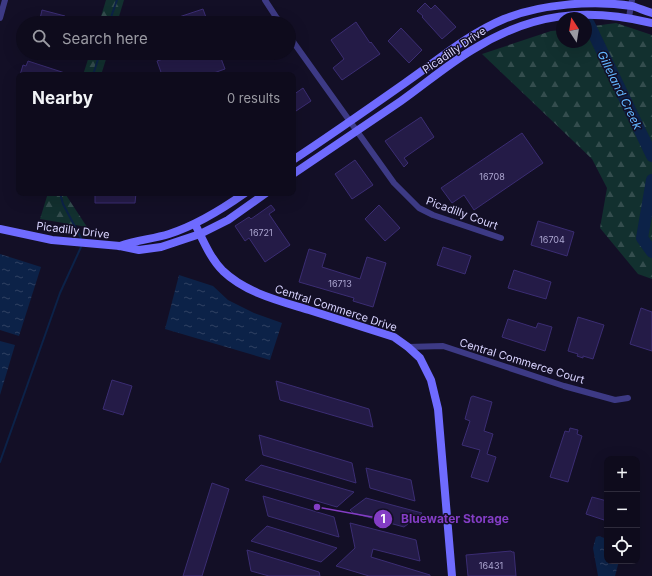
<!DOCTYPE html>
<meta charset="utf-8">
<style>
:root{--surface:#0e0b1c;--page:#171425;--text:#f1f3f6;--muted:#9b9ba3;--line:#2e2b3b}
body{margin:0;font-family:Inter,sans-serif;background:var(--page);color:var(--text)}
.controls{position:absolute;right:12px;bottom:12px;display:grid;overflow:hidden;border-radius:8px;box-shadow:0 4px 16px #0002}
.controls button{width:36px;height:36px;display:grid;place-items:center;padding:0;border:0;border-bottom:1px solid var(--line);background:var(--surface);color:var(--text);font:20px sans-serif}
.compass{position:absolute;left:556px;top:12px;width:36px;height:36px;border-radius:50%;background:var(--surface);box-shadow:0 4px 16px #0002;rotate:348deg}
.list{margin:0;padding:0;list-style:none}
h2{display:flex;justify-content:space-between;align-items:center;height:52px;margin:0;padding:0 16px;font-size:17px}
h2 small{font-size:13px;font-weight:400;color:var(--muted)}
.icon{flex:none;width:22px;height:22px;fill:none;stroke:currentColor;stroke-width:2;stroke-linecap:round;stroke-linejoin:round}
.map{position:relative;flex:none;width:652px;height:576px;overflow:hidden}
.search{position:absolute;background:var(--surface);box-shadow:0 4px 16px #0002;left:16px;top:16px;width:280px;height:44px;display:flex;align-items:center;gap:10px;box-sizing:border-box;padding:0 14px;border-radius:22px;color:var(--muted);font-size:15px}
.panel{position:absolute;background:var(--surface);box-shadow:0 4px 16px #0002;left:16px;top:72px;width:280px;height:124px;border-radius:8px}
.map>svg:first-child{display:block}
.forest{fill:url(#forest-firs)}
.water{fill:url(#water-ripples)}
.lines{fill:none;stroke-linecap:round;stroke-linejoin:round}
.stream{stroke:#0c2248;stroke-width:2}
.river{stroke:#0c2248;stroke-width:12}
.building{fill:#241b47;stroke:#3b2d73}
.street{stroke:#3d3a85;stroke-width:6}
.secondary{stroke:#6f6bff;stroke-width:8}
.labels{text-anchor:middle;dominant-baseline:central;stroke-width:3;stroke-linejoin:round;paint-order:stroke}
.number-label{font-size:9px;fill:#aca6d1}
.street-label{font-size:11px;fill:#d9d4ff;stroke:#130f26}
.water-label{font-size:12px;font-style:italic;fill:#62b6ff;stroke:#130f26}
.leader{fill:none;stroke:#843dc5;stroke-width:1.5}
.callout-dot{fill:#843dc5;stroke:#130f26;stroke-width:1.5}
.mark-label{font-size:12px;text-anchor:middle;font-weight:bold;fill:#fff}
.callout-label{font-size:12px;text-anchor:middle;font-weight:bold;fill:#843dc5;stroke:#130f26;stroke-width:3;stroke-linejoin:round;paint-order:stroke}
</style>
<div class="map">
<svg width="652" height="576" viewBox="0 0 652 576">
<defs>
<pattern id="forest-firs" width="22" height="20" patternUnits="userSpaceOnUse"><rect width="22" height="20" fill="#12302f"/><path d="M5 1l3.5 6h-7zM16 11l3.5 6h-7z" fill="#344d4e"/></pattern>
<pattern id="water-ripples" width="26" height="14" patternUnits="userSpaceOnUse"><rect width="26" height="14" fill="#0c2248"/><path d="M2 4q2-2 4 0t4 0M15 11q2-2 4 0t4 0" fill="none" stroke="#2f4163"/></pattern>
</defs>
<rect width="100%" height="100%" fill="#130f26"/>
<g class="forest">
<polygon points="106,0 124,0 117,23 99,23"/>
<polygon points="616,23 652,35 652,279 638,274 600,228 607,188 592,159 482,54 551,31 562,30 562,42 586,42 586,27"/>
<polygon points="90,53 108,53 101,75 83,75"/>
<polygon points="48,193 66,193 66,195 87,227 40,219"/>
</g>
<g class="water">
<polygon points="0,254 41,267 19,336 0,330"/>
<polygon points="179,275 213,286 228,300 254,313 282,323 270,360 165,329"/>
<polygon points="0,341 15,345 0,395"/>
<polygon points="599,536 607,539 607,561 619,561 615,576 598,576 593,548 596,537"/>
</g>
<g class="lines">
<g class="stream">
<polyline points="109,23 117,0"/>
<polyline points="93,75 100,53"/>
<polyline points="60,193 63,204 81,238"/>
<polyline points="0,462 60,293 81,247"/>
</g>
<g class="river">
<polyline points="589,24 652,156"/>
<polyline points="652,180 642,238 652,252"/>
</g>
</g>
<g class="building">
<polygon points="425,3 431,9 435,5 456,27 442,39 422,17 423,16 417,11"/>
<polygon points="203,9 208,23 165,23 164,22"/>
<polygon points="42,10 65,16 64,23 39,23"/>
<polygon points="356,22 370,43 371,42 380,54 342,80 333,68 344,59 331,40"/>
<polygon points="401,28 422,50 409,63 388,41"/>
<polygon points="164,53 219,53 225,69 208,75 162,75 157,61 166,58"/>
<polygon points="28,61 68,74 68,75 20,75 23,65 26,66"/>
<polygon points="303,88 311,101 293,113 293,95"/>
<polygon points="421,117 434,137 404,158 408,163 404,167 385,141"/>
<polygon points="522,133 543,163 474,210 464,195 452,203 441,188"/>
<polygon points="355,160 373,185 352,199 335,174"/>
<polygon points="95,193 136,193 135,203 95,203"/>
<polygon points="271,205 275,210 269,214 290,245 265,262 249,238 245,241 235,226 249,217 251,219"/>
<polygon points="379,205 400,228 385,241 365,219"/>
<polygon points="538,221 574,232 567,256 531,245"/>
<polygon points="443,247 471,256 465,274 437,265"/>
<polygon points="309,249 326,254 322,267 360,279 367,257 386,263 373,307 353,301 354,298 299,282"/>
<polygon points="514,270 551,282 546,299 508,288"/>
<polygon points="641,308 652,312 652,351 630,344"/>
<polygon points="578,317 604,325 593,359 583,356 583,358 577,356 578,354 568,351"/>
<polygon points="508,319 536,328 538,323 552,327 545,351 502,337"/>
<polygon points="112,380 132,386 123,415 103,409"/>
<polygon points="276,381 369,409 373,427 280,400"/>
<polygon points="473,396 492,402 484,431 493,434 487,454 496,457 488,482 471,477 480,450 462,445 470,421 465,419 471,397"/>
<polygon points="570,428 578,430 577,434 582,436 568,482 550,477 565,431 569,432"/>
<polygon points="259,435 352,463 356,483 263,455"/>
<polygon points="261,465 354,492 337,507 245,480"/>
<polygon points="366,468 411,480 415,501 370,488"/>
<polygon points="212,483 229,489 202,576 183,576"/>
<polygon points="263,496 334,517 339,537 268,516"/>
<polygon points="592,497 607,501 607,510 604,520 586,514"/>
<polygon points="366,498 422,513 404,527 353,513 350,510"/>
<polygon points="350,523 416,540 420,561 373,549 371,557 430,575 430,576 369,576 336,566 355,548"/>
<polygon points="267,526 337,548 321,562 251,541"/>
<polygon points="247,550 319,572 320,576 269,576 251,571"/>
<polygon points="511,551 512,552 514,552 516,576 468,576 466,555"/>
</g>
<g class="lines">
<g class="street">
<polyline points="265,0 280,23"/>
<polyline points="629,17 632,0"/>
<polyline points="0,18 5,0"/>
<polyline points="289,36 394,183 419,208 433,215 501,238"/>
<polyline points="408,347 443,346 564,386 615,400 628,398"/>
</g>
<g class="secondary">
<path d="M293,160C331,135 368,109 405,83C437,61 468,34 504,19C540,4 594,0 632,6C639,8 645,11 652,13"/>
<path d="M293,174C329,150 365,125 401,101C425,84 447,65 472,50C531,13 585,7 652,23"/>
<path d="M195,224C203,240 210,258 223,271C246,293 280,301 309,310C337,319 365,328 394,337L408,347L420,358L431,380L438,409L452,576"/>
<polyline points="0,229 52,240 120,246 139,250 161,247 200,234 228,220 266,193"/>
<path d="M120,246C136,240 153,239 169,234C197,225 221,210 245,193"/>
</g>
</g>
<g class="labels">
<g class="number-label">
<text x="492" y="176">16708</text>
<text x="261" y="232">16721</text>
<text x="552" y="239">16704</text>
<text x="340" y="283">16713</text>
<text x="491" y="565">16431</text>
</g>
<g class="street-label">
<text transform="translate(454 50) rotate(-34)">Picadilly Drive</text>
<text transform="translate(462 213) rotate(20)">Picadilly Court</text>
<text transform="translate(73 230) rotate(7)">Picadilly Drive</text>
<text transform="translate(336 308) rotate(18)">Central Commerce Drive</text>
<text transform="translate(522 361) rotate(17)">Central Commerce Court</text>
</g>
<g class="water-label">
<text transform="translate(620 90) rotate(64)">Gilleland Creek</text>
</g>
</g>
<path class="leader" d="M317 507L383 519"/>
<g class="callout-dot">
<circle cx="317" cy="507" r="4"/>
<circle cx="383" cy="519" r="10"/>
</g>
<g class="mark-label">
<text x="383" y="523">1</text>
</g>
<g class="callout-label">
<text x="455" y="523">Bluewater Storage</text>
</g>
</svg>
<div class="controls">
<button>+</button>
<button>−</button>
<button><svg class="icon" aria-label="locate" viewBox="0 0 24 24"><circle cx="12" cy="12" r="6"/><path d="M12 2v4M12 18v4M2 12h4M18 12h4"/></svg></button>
</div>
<svg class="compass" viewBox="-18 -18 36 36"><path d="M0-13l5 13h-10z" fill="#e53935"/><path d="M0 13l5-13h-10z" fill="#9b9ba3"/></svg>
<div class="search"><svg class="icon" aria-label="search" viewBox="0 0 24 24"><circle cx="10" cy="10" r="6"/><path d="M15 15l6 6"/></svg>Search here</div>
<section class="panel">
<h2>Nearby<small>0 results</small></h2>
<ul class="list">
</ul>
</section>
</div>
